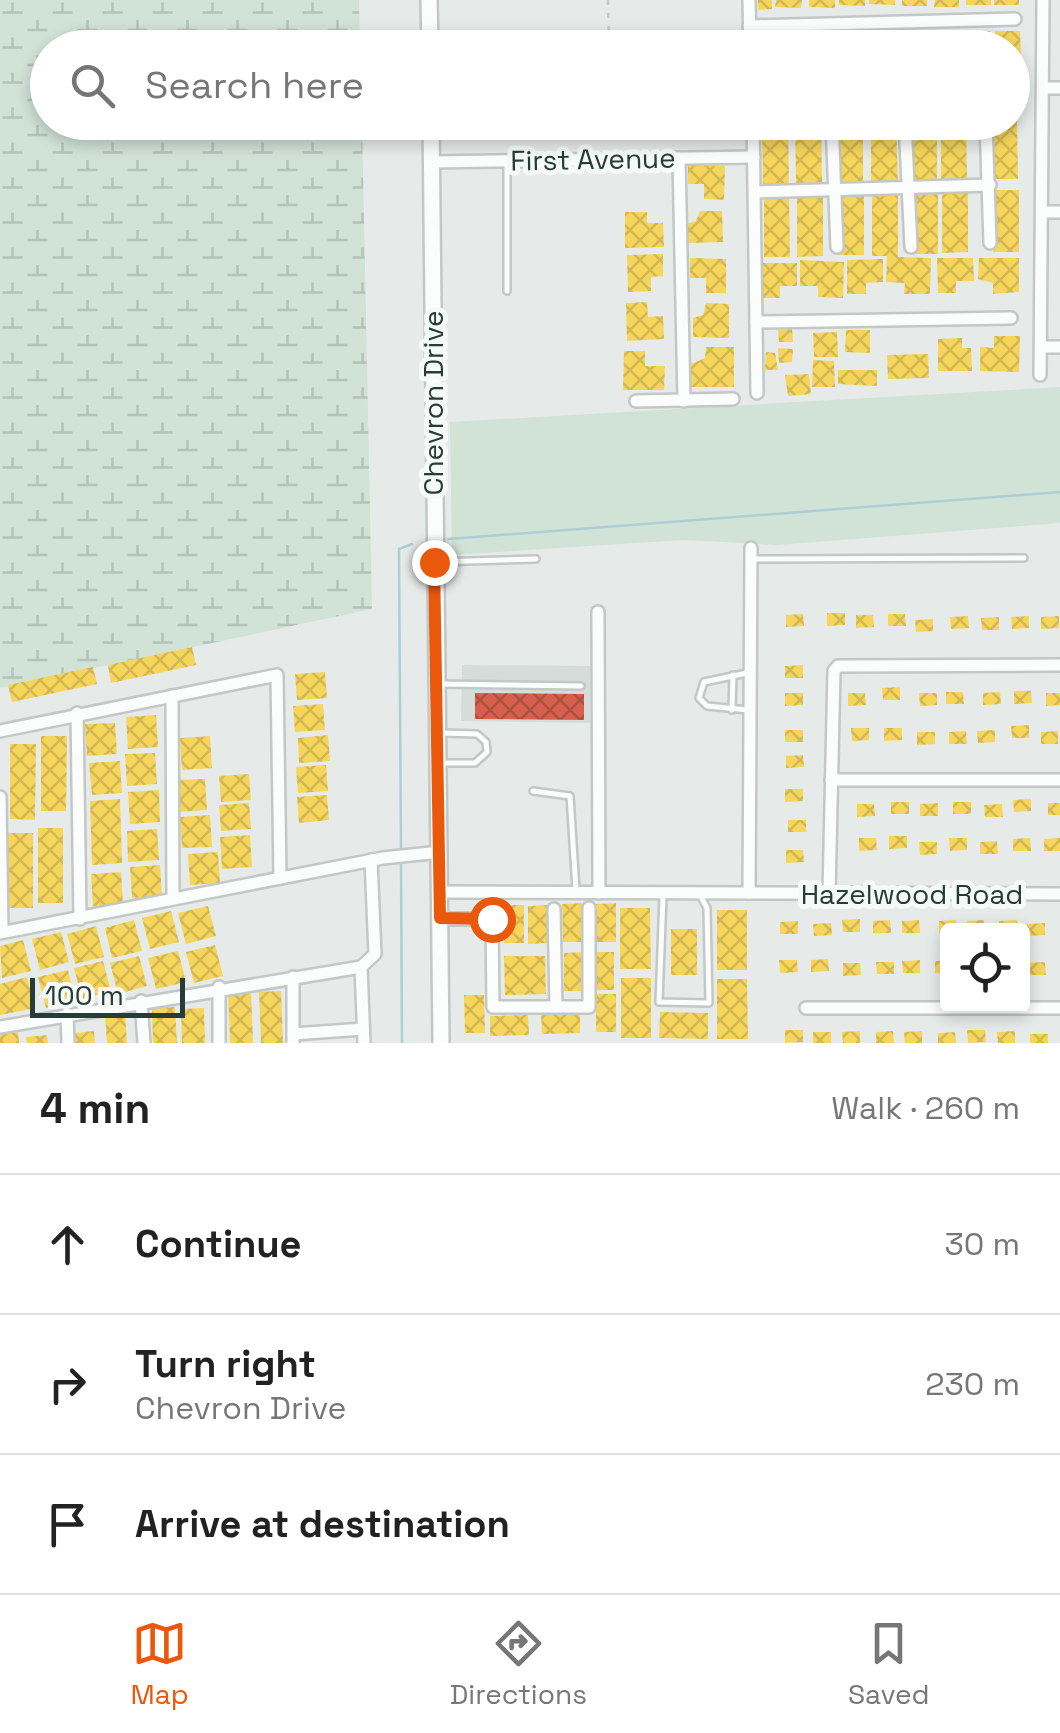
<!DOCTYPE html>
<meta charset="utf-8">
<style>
:root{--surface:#fff;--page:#f6f6f6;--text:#222;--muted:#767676;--line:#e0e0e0;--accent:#ea580c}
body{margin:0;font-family:"Space Grotesk",sans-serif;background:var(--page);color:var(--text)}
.controls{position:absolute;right:30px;bottom:30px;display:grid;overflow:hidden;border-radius:10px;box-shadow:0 5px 15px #0003}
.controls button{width:90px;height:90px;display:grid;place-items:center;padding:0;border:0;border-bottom:2px solid var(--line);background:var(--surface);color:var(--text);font:50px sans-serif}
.scale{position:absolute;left:30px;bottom:25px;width:155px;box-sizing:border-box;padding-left:10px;border:5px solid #263c36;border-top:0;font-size:28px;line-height:35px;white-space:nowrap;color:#263c36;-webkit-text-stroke:8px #f5f9f7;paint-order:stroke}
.stop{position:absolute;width:30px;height:30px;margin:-22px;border:8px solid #ea580c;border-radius:50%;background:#fff}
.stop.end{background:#ea580c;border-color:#fff;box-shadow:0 2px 10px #0008}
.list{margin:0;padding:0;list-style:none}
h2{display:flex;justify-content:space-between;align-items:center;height:130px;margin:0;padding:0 40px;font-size:42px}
h2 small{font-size:32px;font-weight:400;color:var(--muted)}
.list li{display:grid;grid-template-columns:65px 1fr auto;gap:30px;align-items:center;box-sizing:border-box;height:140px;padding:0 40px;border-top:2px solid var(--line)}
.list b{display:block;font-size:38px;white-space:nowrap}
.list p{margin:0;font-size:32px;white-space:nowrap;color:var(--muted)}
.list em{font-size:32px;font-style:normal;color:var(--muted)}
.icon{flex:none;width:55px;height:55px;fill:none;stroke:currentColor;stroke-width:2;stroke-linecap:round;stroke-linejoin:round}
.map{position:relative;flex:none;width:1060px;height:1043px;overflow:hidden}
.search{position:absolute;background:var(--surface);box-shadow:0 5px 15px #0003;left:30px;right:30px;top:30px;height:110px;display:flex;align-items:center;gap:25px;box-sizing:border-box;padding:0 35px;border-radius:55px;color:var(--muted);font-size:38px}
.sheet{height:550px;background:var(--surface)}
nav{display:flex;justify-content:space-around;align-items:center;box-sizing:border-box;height:140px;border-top:2px solid var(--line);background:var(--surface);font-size:28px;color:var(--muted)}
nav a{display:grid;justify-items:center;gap:5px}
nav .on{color:var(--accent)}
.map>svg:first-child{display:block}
.built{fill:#d5dcd9}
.green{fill:#d1e2d7}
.wetland{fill:url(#wetland-marsh)}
.homes{fill:url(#homes-cross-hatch)}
.shops{fill:url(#shops-cross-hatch)}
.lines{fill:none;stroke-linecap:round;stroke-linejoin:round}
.stream{stroke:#adced4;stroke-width:2.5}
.lane-casing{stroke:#c3c8c6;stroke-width:10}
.street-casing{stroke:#c3c8c6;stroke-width:16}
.secondary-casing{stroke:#c2c8c6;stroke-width:20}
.path{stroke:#c3cac7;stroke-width:2.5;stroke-dasharray:5 8;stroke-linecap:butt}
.lane{stroke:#fbfcfc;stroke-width:5}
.street{stroke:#fbfcfc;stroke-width:11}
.secondary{stroke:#fbfcfc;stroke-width:15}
.route{stroke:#ea580c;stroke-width:12}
.labels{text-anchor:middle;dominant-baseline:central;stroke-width:10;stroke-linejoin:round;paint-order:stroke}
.street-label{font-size:28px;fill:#263c36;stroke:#f5f9f7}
</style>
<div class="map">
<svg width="1060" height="1043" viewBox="0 0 1060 1043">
<defs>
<pattern id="wetland-marsh" width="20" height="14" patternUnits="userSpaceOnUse" patternTransform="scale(2.5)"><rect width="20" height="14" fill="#d1e2d7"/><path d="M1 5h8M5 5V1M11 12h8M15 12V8" fill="none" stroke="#b3c3b9"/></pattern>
<pattern id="homes-cross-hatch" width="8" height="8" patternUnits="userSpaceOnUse" patternTransform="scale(2.5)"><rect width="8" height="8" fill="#f6d55c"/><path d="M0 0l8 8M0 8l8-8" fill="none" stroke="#d3b851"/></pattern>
<pattern id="shops-cross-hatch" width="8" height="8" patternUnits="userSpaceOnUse" patternTransform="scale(2.5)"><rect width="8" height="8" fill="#d6604d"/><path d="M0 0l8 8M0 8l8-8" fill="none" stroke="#ad5041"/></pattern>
</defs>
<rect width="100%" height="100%" fill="#e6ebe9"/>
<polygon class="built" points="462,665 590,666 590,723 461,721"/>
<polygon class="green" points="1060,387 1060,523 777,545 683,540 452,555 450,422"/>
<polygon class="wetland" points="0,0 359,0 360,47 48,48 48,122 362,123 372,609 0,688"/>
<g class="homes">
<polygon points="758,0 772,0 772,9 758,10"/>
<polygon points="776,0 802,0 801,8 775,7"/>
<polygon points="809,0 835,0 835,8 809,7"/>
<polygon points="839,0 865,0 865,6 839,5"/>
<polygon points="869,0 895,0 895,5 869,4"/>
<rect x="902" y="0" width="25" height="6"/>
<polygon points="935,0 959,0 959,7 934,7"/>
<rect x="966" y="0" width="25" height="5"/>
<rect x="994" y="0" width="25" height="5"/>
<polygon points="965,31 990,31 990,48 966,48"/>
<polygon points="995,31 1020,31 1021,58 1012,58 1012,48 996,48"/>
<polygon points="842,32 868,33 867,48 841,48"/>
<polygon points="902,32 928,33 928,48 902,48"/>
<polygon points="933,32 958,32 959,48 934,48"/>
<polygon points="779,33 805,34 804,48 778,48"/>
<polygon points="872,33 898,34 897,48 871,48"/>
<rect x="759" y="34" width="14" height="14"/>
<polygon points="809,35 836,36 836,48 809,48"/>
<polygon points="1012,117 1017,117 1018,179 992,179 992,122 1012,122"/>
<polygon points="762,122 788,122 789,184 763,184"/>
<polygon points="795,122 821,122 822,183 796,183"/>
<rect x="837" y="122" width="26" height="60"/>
<polygon points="871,122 896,122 898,183 871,183"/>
<polygon points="911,122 937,122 937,180 911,181"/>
<polygon points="941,122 966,122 967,179 941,179"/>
<polygon points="688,165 725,166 724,200 704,199 704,184 688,184"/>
<rect x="993" y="190" width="26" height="62"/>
<polygon points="942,191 968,191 968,252 942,253"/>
<rect x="912" y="192" width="26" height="62"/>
<polygon points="864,193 864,255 839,255 838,194"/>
<polygon points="872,194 898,194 898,257 931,258 930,294 904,294 905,283 886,282 887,256 872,256"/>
<polygon points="764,195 789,195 790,257 764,257"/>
<polygon points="797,195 823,195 823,256 797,257"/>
<polygon points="700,211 722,211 723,242 687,243 686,224 696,221"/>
<polygon points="625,212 647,212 647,223 663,223 664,247 625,248"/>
<polygon points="663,254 663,276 651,277 651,291 628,292 627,255"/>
<polygon points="690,258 726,259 726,293 706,293 706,278 690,278"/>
<polygon points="937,258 973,258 974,281 956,281 956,293 938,293"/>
<polygon points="979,258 1019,258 1019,292 993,294 993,283 978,279"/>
<polygon points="883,259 883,282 866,283 866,294 847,294 847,260"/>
<polygon points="800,260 844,262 843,298 818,297 818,286 800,286"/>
<polygon points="760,263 797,263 797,286 780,286 780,298 761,298"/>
<polygon points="647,302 648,317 663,316 664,339 627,341 626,303"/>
<polygon points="706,303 729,304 729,338 693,337 693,318 703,315"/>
<polygon points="792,329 793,342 779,342 778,330"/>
<polygon points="846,330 870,330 870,353 845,352"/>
<polygon points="837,332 838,357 814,357 813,333"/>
<polygon points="994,336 1020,336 1019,372 980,371 980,347 994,348"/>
<polygon points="962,338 962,348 971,348 972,371 938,371 938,339"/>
<polygon points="706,347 734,347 734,387 691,387 691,364 705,358"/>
<polygon points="778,348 793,349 792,362 779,363"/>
<polygon points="624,351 645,351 645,366 665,366 664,390 623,390"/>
<polygon points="766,352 775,353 778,370 765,370"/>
<polygon points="928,354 929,378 888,379 887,355"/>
<polygon points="813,360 834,361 835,387 812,387"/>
<polygon points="838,370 877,370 877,386 838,384"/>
<polygon points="809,374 811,394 788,396 785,375"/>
<polygon points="827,613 845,613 845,625 827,626"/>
<polygon points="803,614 804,626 786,627 786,615"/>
<polygon points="888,614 905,614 906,626 888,626"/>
<polygon points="856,615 873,615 874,627 856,628"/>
<polygon points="968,616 969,628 951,629 950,617"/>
<polygon points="1029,616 1029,628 1012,629 1011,617"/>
<polygon points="1059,616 1059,628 1041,629 1041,617"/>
<polygon points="999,617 999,630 982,630 981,618"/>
<polygon points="933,619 933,631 916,632 915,620"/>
<polygon points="192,647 196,665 111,683 108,665"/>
<polygon points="803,665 803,678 785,678 785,666"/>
<polygon points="93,667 97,684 12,702 8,685"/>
<polygon points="325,672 327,698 297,700 295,674"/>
<polygon points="900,687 900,700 883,700 882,688"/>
<polygon points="1014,691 1031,691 1032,703 1014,704"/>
<polygon points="946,692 963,692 964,704 946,704"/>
<polygon points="1000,692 1001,704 983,705 983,693"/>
<polygon points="785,693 803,693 803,705 785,706"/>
<polygon points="848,693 865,693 866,705 848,706"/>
<polygon points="919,693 937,693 937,705 920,706"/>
<polygon points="1046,693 1060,693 1060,705 1046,706"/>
<polygon points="323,704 325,730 295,732 293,706"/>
<polygon points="156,715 158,747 128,749 126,717"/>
<polygon points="115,723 117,754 87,756 85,724"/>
<polygon points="1029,725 1029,738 1012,738 1011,726"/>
<polygon points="851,728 869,728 869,740 852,741"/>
<polygon points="884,728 902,728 902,740 884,741"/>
<rect x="785" y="730" width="18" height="12"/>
<polygon points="995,730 995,742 978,743 977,731"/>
<polygon points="966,731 967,744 949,744 949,732"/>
<polygon points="1058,731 1058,744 1041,744 1041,732"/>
<polygon points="917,732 935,732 935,744 917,745"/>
<polygon points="328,735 330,761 299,763 298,738"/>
<polygon points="41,736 67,736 66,811 41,811"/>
<polygon points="210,736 212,768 182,770 180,738"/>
<polygon points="10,744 36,744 35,820 10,819"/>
<polygon points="155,753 157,784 127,786 125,754"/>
<polygon points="803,755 804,767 786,768 786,756"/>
<polygon points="120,761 122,793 92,795 89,763"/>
<polygon points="326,765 328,791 298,793 296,767"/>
<polygon points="249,774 251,800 221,802 219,776"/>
<polygon points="205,779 207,810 177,812 175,780"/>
<polygon points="785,789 803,789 803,801 785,802"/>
<polygon points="159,790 160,822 130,824 128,792"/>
<polygon points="327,795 329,820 299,823 297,797"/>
<polygon points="120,799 122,863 92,865 90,801"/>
<polygon points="1031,799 1031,811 1014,812 1013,800"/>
<rect x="891" y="802" width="18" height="12"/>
<rect x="953" y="802" width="18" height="12"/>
<polygon points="249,803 251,829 221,831 219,805"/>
<polygon points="938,803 938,816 920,816 920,804"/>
<rect x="1048" y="803" width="12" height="12"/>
<polygon points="857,804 874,804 875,816 857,817"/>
<polygon points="1002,804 1003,817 985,817 984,805"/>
<polygon points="210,815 212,847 182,848 180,817"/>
<rect x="788" y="820" width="18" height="12"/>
<rect x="38" y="828" width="25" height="75"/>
<polygon points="157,829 159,860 128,862 127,831"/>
<rect x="8" y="833" width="25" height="75"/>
<polygon points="250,835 252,867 222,869 220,837"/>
<polygon points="889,836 907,836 907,848 889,849"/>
<polygon points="859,838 876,838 877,850 859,851"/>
<polygon points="949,838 967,838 967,850 950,851"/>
<polygon points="1030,838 1031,851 1013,851 1013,839"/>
<polygon points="1060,838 1060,851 1044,851 1044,839"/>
<polygon points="997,841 998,854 980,854 980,842"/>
<polygon points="919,842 937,842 937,854 920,855"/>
<polygon points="786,850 803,850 804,862 786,863"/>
<polygon points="218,852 220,883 190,885 188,854"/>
<polygon points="160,865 162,897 132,898 130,867"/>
<polygon points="121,872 123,904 93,906 91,874"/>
<polygon points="582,903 583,942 563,942 562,904"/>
<polygon points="616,903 616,942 596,942 596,904"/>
<rect x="504" y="905" width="20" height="38"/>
<polygon points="548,905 548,943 528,944 528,906"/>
<polygon points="208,906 216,936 186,944 178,913"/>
<polygon points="620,908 650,908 651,969 620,969"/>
<rect x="717" y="910" width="30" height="60"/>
<polygon points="171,911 179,942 150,949 142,918"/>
<polygon points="860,919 860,932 843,932 842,920"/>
<polygon points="134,920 142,951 112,958 105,928"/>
<polygon points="890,920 891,933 873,933 873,921"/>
<polygon points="919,920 920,933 902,933 902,921"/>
<polygon points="956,920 957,931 939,933 939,921"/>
<polygon points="984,920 985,931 967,931 967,921"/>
<polygon points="1017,920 1017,931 999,931 999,921"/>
<polygon points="798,921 798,934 780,934 780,922"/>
<polygon points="831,923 832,935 814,936 813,924"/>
<polygon points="1045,923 1045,935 1027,936 1027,924"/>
<polygon points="96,926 104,957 75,964 67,934"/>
<rect x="671" y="929" width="26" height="46"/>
<polygon points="61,932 69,962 40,970 32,939"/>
<polygon points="23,940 31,971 2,978 0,946"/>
<polygon points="215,945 223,976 194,983 186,952"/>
<polygon points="178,951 186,982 156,989 148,958"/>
<polygon points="584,952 584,991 564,991 564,953"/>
<polygon points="594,952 614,952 614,990 595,990"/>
<polygon points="139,956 147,986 118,994 110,963"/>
<polygon points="504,956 545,956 546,994 505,995"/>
<polygon points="828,959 829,971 811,972 811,960"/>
<polygon points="779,960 797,960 798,972 780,973"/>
<polygon points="920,960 920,973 903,973 902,961"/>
<polygon points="103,961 111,991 82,999 74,968"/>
<rect x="935" y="961" width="13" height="12"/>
<polygon points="876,962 894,962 894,974 877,974"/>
<polygon points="1045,962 1046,975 1028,975 1028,963"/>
<polygon points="843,963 860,963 861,975 843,976"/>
<polygon points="68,970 75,1000 46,1008 38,977"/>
<polygon points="27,977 35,1008 0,1015 0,984"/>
<rect x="621" y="978" width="30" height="60"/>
<polygon points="717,979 747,979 748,1039 717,1039"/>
<polygon points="251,991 253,1043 230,1043 228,992"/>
<polygon points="281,991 283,1043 261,1043 259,992"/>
<rect x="596" y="994" width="20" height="38"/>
<polygon points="464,995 484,995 485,1033 465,1033"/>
<polygon points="175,1007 177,1043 153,1043 152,1008"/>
<polygon points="204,1008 205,1043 182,1043 181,1009"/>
<polygon points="660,1012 708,1013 708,1039 659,1038"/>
<polygon points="125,1013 127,1043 107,1043 105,1015"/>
<polygon points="580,1013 580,1033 542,1034 541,1014"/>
<polygon points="528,1015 529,1035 490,1036 490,1016"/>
<polygon points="785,1030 803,1030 803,1042 785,1043"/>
<polygon points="967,1030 985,1030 986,1042 968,1043"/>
<polygon points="18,1031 19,1043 0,1043 0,1033"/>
<polygon points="94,1031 95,1043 76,1043 75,1033"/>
<polygon points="860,1031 860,1043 843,1043 842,1032"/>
<polygon points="893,1031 894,1043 876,1043 876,1032"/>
<polygon points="922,1031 922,1043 905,1043 904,1032"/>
<polygon points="1015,1031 1015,1043 998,1043 997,1032"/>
<rect x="813" y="1032" width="18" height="11"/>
<polygon points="955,1032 956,1043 938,1043 938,1033"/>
<rect x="1030" y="1034" width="18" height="9"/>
<polygon points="47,1035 48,1043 27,1043 26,1037"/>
</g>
<polygon class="shops" points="475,693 584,694 584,720 475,719"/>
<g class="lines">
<g class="stream">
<polyline points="448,539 1060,492"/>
<polyline points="401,854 399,549 412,544"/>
<polyline points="401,862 402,1043"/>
</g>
<defs>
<g id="lane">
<polyline points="507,164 507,291"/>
<polyline points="754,559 1024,558"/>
<polyline points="437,562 536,559"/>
<polyline points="747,673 704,682 699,698 707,706 748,710"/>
<polyline points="439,684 581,686"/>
<polyline points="732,710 733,675"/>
<polyline points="440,763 475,763 487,752 486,742 477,734 441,733"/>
<polyline points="533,791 570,796 576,890"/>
<polyline points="663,896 659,1002 709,1003 707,908 699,893"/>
</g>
<g id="street">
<polyline points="749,0 750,48"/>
<polyline points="749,26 1015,19"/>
<polyline points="1043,88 1060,88"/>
<polyline points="753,122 757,393"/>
<polyline points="832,122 837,247"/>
<polyline points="905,122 911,247"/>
<polyline points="986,122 990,243"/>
<polyline points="679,158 684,401"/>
<polyline points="431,162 754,157"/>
<polyline points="755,192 990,185"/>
<polyline points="1042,212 1060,212"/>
<polyline points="756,322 1011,318"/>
<polyline points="1041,347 1060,347"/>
<polyline points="1040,375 1043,0"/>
<polyline points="636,401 733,399"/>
<polyline points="598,612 599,893"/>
<polyline points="172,696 173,898"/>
<polyline points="77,713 80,919"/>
<polyline points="0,731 277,675 280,878"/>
<polyline points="831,780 1060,780"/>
<polyline points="0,797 2,932"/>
<polyline points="440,892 1060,894"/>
<polyline points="749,893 751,548"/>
<polyline points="829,893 834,671 838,666 1060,665"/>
<polyline points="554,909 556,1007"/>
<polyline points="440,919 492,919 493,1007 589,1007 589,908"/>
<polyline points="0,933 383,858 440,852"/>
<polyline points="361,967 364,1043"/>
<polyline points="293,977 293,1043"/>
<polyline points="219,987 219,1043"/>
<polyline points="141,1001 144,1043"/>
<polyline points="806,1008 1060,1008"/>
<polyline points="67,1014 68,1043"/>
<polyline points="0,1027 361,967 375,954 371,860"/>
<polyline points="293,1034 363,1029"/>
</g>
<g id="secondary">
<polyline points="429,0 430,48"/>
<polyline points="431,122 441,1043"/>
</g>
</defs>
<use href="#lane" class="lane-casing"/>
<use href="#street" class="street-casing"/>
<use href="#secondary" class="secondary-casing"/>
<g class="path">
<polyline points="608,0 609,48"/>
<polyline points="611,122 611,148"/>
</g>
<use href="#lane" class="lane"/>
<use href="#street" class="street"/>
<use href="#secondary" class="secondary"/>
</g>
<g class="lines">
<polyline class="route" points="434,562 440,918 492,919"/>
</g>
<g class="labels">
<g class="street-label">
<text transform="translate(593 159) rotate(-1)">First Avenue</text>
<text transform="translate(433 403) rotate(-90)">Chevron Drive</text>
<text x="912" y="894">Hazelwood Road</text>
</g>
</g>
</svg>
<div class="controls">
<button><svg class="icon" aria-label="locate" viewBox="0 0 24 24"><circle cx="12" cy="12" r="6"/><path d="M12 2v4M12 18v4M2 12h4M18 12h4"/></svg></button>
</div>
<div class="scale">100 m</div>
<div class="stop" style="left:492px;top:919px"></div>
<div class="stop end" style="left:434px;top:562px"></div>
<div class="search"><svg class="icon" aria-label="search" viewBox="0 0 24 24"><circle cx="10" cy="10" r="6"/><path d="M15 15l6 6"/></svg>Search here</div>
</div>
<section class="sheet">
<h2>4 min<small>Walk · 260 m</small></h2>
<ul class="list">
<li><svg class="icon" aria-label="ahead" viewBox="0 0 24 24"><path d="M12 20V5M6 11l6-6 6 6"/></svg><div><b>Continue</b></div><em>30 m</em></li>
<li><svg class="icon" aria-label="right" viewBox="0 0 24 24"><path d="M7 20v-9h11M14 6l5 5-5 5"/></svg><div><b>Turn right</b><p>Chevron Drive</p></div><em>230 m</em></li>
<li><svg class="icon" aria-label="arrive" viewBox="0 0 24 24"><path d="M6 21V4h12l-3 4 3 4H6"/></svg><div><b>Arrive at destination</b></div></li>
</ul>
</section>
<nav>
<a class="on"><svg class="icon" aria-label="map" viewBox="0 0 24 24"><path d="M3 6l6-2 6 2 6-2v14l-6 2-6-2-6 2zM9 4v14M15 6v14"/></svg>Map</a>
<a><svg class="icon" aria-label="directions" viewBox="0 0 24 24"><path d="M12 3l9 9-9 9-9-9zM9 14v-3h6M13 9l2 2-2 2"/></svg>Directions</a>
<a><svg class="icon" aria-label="saved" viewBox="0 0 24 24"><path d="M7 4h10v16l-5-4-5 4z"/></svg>Saved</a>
</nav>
